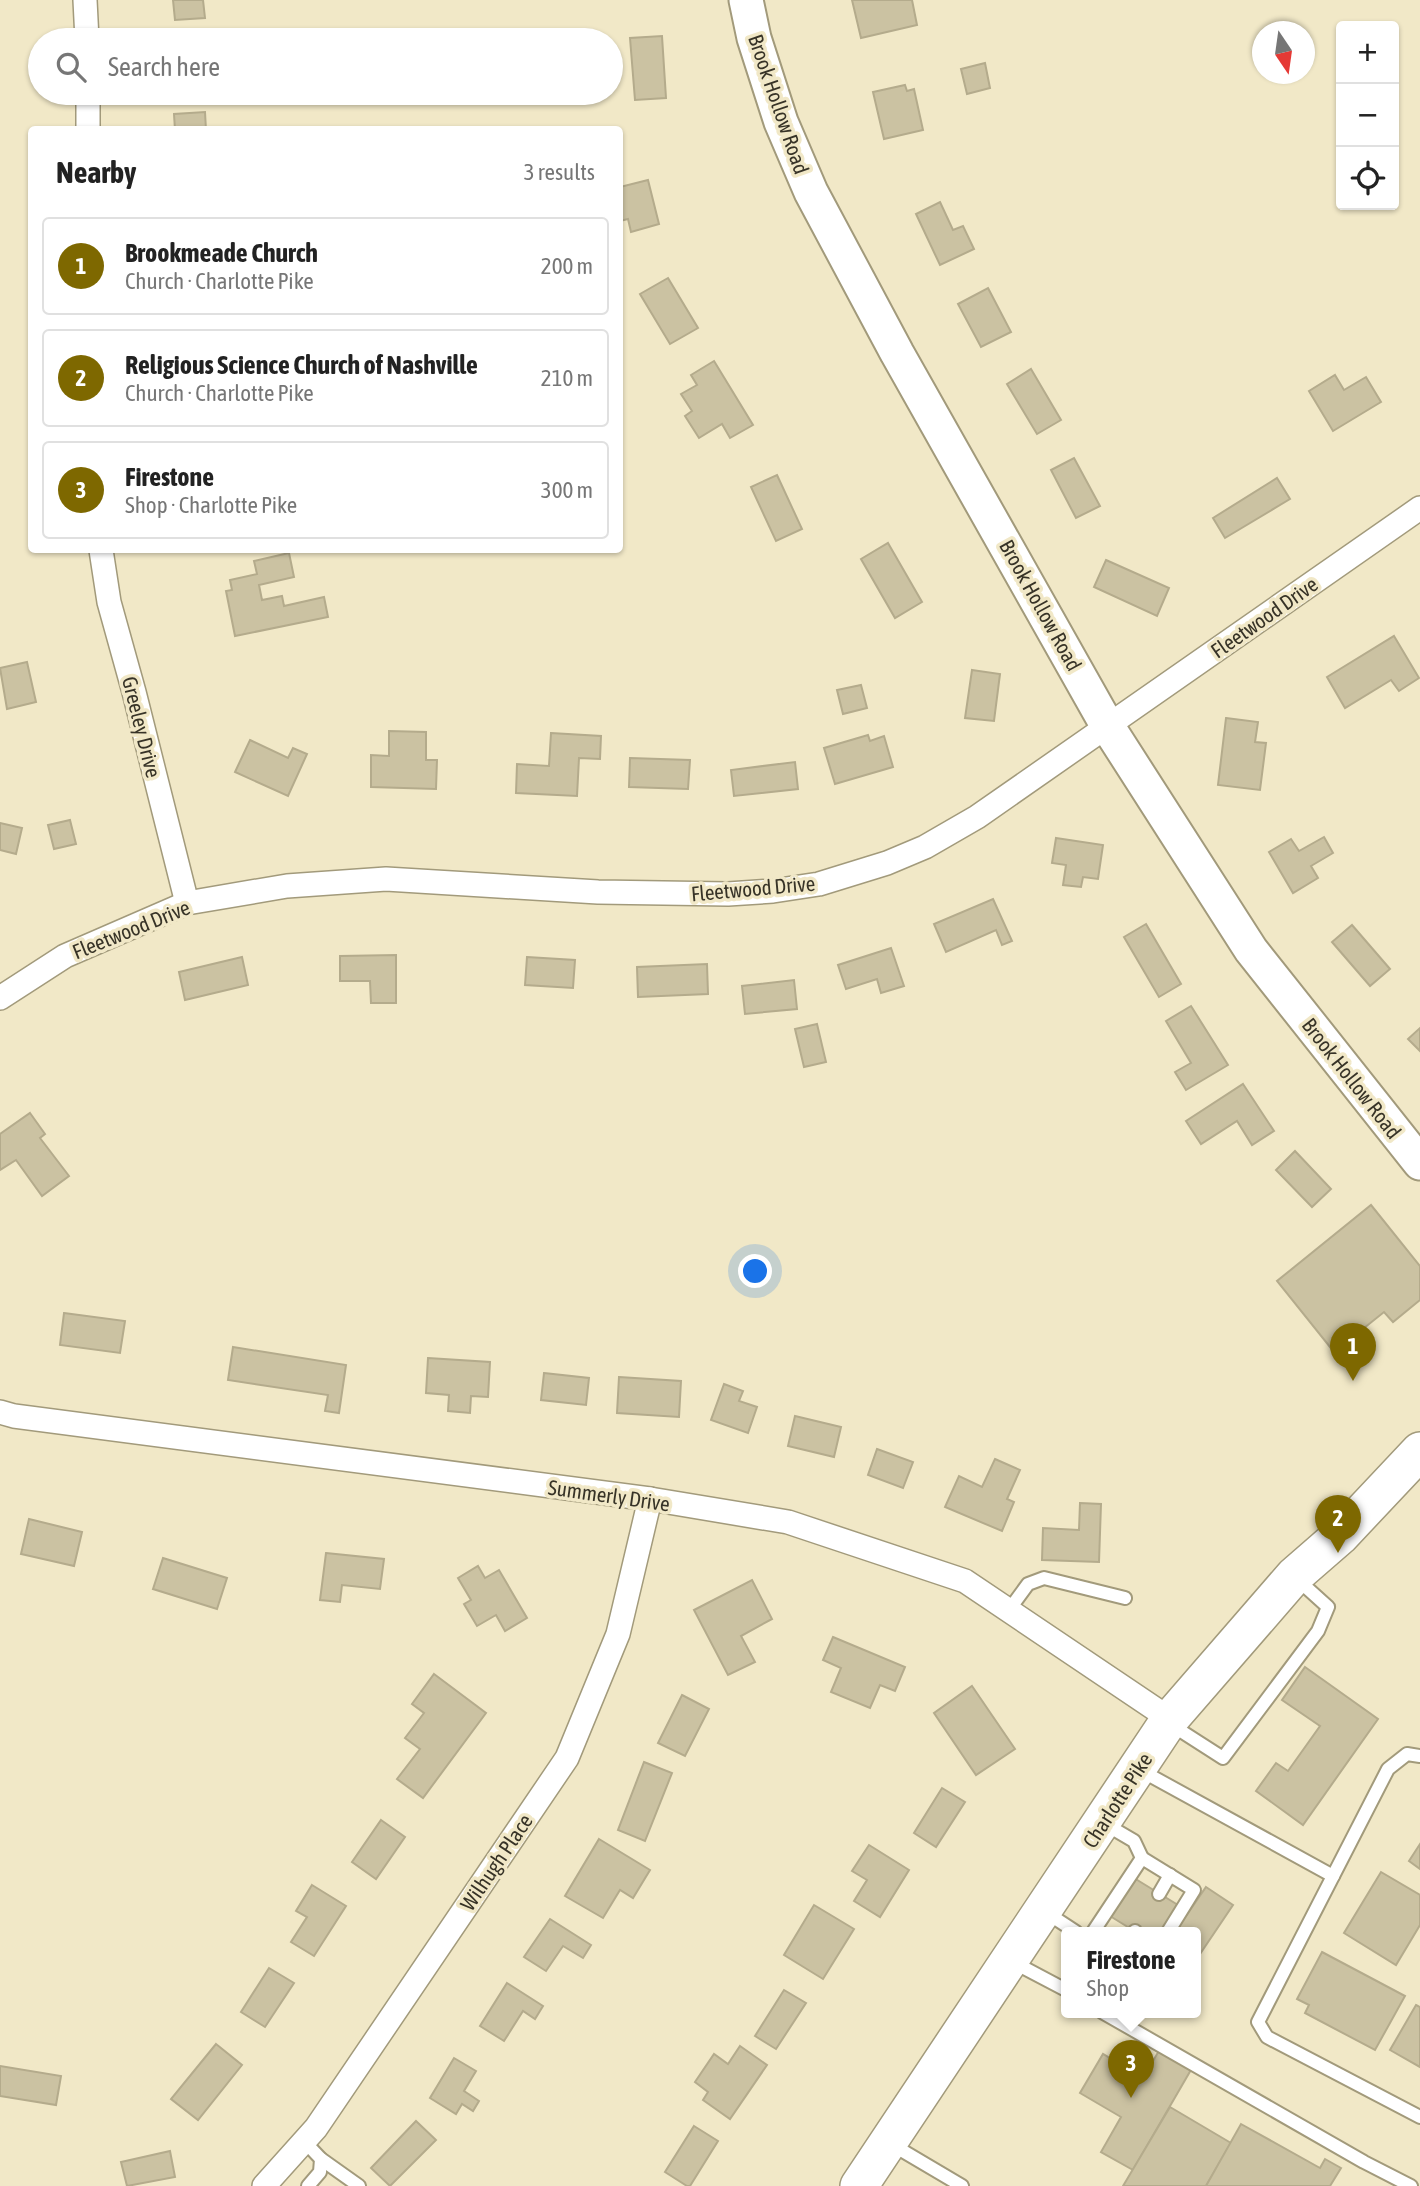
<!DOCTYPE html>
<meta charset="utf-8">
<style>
:root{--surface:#fff;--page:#f2f2f2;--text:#222;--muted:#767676;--line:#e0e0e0;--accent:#7e6800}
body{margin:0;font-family:"Asap Condensed",sans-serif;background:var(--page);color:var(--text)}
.controls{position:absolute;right:21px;top:21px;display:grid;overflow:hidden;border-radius:7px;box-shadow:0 2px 5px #0004}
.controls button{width:63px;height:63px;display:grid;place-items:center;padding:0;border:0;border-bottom:2px solid var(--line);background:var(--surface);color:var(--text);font:35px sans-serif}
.compass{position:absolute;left:1252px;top:21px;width:63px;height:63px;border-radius:50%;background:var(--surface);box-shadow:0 2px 5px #0004;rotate:167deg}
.you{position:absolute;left:756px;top:1272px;width:24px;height:24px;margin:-18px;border:5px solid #fff;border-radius:50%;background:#1a73e8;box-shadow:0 0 0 10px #1a73e833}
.badge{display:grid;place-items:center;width:46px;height:46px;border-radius:50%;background:var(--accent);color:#fff;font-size:23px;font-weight:700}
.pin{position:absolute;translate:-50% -58px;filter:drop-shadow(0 2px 4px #0008)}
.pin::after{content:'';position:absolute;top:37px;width:24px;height:21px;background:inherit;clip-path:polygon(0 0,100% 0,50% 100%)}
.popup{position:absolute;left:1061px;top:1927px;width:140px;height:91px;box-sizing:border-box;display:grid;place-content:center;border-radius:7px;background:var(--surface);filter:drop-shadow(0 2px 5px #0005);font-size:23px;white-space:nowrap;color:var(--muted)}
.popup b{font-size:26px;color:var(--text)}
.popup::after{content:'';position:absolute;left:50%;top:100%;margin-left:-14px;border:14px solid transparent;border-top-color:var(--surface)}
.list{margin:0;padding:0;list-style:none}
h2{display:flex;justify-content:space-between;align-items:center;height:91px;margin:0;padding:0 28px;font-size:30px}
h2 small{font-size:23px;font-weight:400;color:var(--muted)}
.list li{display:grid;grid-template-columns:46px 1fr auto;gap:21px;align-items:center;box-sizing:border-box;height:98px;margin:0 14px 14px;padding:0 14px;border:2px solid var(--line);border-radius:7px}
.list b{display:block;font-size:26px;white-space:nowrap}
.list p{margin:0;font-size:23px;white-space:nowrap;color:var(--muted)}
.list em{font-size:23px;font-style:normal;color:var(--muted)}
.icon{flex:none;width:38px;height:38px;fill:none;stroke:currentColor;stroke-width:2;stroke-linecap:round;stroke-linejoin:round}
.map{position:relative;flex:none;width:1420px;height:2186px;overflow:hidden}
.search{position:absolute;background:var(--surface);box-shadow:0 2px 5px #0004;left:28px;top:28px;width:595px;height:77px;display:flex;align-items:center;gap:18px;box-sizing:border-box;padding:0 24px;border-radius:38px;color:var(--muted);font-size:26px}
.panel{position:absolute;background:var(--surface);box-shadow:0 2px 5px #0004;left:28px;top:126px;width:595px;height:427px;border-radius:7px}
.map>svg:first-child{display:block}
.building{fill:#cbc2a2;stroke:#b4ab8c;stroke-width:2}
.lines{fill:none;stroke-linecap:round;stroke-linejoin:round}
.lane-casing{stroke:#a29a7b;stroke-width:16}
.street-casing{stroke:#a29a7b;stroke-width:26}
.secondary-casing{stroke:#a29a7b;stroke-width:37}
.primary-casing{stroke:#a29a7b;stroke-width:40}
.lane{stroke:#fff;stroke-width:12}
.street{stroke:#fff;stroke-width:23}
.secondary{stroke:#fff;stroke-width:33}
.primary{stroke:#fff;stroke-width:37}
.labels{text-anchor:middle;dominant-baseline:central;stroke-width:7;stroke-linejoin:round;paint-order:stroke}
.street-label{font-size:21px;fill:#373327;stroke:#f1e8c7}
</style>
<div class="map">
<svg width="1420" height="2186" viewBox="0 0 1420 2186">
<rect width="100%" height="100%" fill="#f1e8c7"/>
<g class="building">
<polygon points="173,0 203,0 205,18 175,20"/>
<polygon points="852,0 912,0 917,25 861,38"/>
<polygon points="662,36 666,98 635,100 630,38"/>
<polygon points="985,63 990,88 967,94 961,69"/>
<polygon points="905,85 907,91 914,89 923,130 884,139 873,92"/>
<polygon points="205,112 206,130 175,130 174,114"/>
<polygon points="648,180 659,224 631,232 628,219 620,221 620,187"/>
<polygon points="940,202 953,230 963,226 974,249 940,265 916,214"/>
<polygon points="668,278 698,328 670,344 640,294"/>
<polygon points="988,288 1011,332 981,347 958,304"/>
<polygon points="714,361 753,425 730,438 722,424 699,438 685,416 692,411 681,394 697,385 691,375"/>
<polygon points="1031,369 1061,420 1037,434 1007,384"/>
<polygon points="1335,375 1344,390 1366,377 1381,402 1333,431 1309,391"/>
<polygon points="1074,458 1100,506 1076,518 1051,470"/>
<polygon points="777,475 802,529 776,541 751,487"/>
<polygon points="1277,478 1290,499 1225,538 1213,518"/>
<polygon points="888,543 922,602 895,618 861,559"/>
<polygon points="289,553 294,577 259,585 262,600 282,596 284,606 324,597 328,617 235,636 226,591 232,590 230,580 257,574 254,561"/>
<polygon points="1106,560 1169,588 1157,616 1094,587"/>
<polygon points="1394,636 1419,678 1399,691 1391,680 1345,708 1327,677"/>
<polygon points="27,662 36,702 7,709 0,668"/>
<polygon points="972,670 1000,674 994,721 965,718"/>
<polygon points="861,685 867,708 843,714 837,690"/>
<polygon points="1226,718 1258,722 1255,742 1266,743 1260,790 1218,785"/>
<polygon points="389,731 426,732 426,760 437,760 436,789 371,787 371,755 389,756"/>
<polygon points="551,733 601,736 600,759 579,758 577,796 516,793 517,764 549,766"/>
<polygon points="868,735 870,741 884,736 893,767 835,784 824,748"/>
<polygon points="250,740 288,758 293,748 307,754 288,796 235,772"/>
<polygon points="630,758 690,760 688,789 629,787"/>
<polygon points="795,762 798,789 734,796 731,770"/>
<polygon points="70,820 76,844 54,849 48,825"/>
<polygon points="0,823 22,828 16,854 0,850"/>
<polygon points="1324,837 1333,853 1311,866 1318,878 1293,893 1269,852 1291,839 1299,851"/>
<polygon points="1056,838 1103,845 1098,879 1083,877 1081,887 1063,885 1066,865 1052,863"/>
<polygon points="993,899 1012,941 1002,945 996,930 946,952 934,924"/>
<polygon points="1146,924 1181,984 1159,997 1124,937"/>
<polygon points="1352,925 1390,969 1370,986 1332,942"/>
<polygon points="891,948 904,986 881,993 877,979 846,989 838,965"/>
<polygon points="396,955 396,1003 371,1003 370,981 340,981 340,956"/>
<polygon points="242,957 248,985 185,1000 179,972"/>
<polygon points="527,957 575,960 573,988 525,985"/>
<polygon points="707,964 708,994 638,997 637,967"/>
<polygon points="794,980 797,1009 745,1014 742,986"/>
<polygon points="1191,1006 1228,1065 1186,1090 1175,1072 1191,1063 1166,1021"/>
<polygon points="817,1024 826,1062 804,1067 795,1029"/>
<polygon points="1420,1028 1420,1051 1408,1039"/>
<polygon points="1243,1084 1274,1131 1252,1145 1237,1121 1201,1144 1186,1121"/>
<polygon points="30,1113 45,1134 40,1138 69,1176 42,1196 16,1160 0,1170 0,1134"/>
<polygon points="1295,1151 1331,1189 1312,1207 1276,1170"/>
<polygon points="1371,1205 1420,1266 1420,1300 1393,1322 1384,1312 1334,1352 1277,1281"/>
<polygon points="64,1313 125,1321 120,1353 60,1345"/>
<polygon points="233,1347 346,1365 339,1413 325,1411 328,1395 228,1380"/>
<polygon points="428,1358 490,1362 488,1397 471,1396 470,1413 448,1411 449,1395 426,1393"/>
<polygon points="544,1373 589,1378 586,1405 541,1400"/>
<polygon points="619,1377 681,1381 679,1417 617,1413"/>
<polygon points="724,1384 743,1391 739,1401 757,1407 748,1433 711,1420"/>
<polygon points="795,1416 841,1427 834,1457 788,1446"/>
<polygon points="877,1449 913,1462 903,1488 868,1475"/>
<polygon points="995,1459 1020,1470 1007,1499 1014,1502 1002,1531 945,1507 959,1476 982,1487"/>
<polygon points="1080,1503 1101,1504 1099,1562 1042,1560 1043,1528 1079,1530"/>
<polygon points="29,1519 82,1532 74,1566 21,1554"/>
<polygon points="326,1553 384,1559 380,1589 342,1585 340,1602 320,1600"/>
<polygon points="163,1558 227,1578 217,1609 153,1589"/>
<polygon points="478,1566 485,1578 499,1570 527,1618 505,1631 496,1615 477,1626 464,1604 471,1600 458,1578"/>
<polygon points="752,1580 772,1619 741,1636 755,1662 728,1675 694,1610"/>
<polygon points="833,1637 905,1667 895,1691 880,1685 870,1708 831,1692 841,1668 823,1660"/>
<polygon points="1305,1667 1378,1719 1303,1825 1256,1791 1276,1763 1288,1771 1320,1726 1282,1700"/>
<polygon points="434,1674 486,1713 423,1798 397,1779 420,1749 405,1738 424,1713 412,1704"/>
<polygon points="972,1686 1015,1749 976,1775 934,1713"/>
<polygon points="682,1695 709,1709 685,1756 658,1743"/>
<polygon points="644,1762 672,1773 645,1841 618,1830"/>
<polygon points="942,1788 965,1802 936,1847 914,1833"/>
<polygon points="381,1820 405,1837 376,1879 352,1862"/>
<polygon points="599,1839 650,1870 633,1898 620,1890 603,1918 565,1896"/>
<polygon points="1420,1844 1420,1869 1409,1861"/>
<polygon points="869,1845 909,1870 880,1917 854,1901 867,1880 852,1871"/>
<polygon points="1381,1872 1420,1895 1420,1925 1396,1965 1344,1933"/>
<polygon points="1134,1878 1178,1905 1161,1932 1136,1932 1110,1916"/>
<polygon points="312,1885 346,1906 314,1956 291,1942 307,1917 296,1911"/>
<polygon points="1206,1887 1233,1905 1196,1960 1196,1932 1175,1932"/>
<polygon points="814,1905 854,1929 823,1979 784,1955"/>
<polygon points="550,1919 591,1945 583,1958 563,1946 546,1971 524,1957"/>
<polygon points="1322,1952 1405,1996 1375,2050 1305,2013 1309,2005 1297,1999"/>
<polygon points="269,1968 294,1983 265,2027 241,2012"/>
<polygon points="507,1983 543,2006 535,2019 523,2011 504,2041 480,2026"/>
<polygon points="784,1990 806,2003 776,2049 755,2036"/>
<polygon points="1416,2005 1420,2007 1420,2067 1390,2050"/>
<polygon points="216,2044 242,2065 198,2120 171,2099"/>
<polygon points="740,2046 767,2065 730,2119 703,2100 708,2092 695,2082 714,2054 728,2064"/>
<polygon points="1160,2049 1192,2068 1133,2170 1101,2152 1121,2117 1080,2093 1103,2054 1143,2078"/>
<polygon points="454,2058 476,2071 464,2091 479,2101 473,2111 462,2104 456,2114 430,2098"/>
<polygon points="0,2066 61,2076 56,2105 0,2096"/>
<polygon points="1170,2107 1231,2143 1206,2186 1123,2186"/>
<polygon points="416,2121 436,2140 390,2186 371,2168"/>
<polygon points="1241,2124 1320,2168 1325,2159 1341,2168 1330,2186 1206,2186"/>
<polygon points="694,2126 718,2141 690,2186 687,2186 665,2172"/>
<polygon points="170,2151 175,2177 127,2186 121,2162"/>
</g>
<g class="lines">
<defs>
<g id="lane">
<polyline points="1009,1610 1028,1584 1044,1578 1125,1598"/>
<polyline points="1170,1724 1223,1758 1318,1631 1328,1607 1297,1579"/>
<polyline points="1420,1756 1407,1754 1388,1769 1258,2022 1267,2037 1420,2117"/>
<polyline points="1140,1770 1333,1876"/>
<polyline points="1105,1824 1134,1841 1142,1858"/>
<polyline points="1159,1894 1170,1875"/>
<polyline points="1044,1911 1076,1932"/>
<polyline points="1093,1932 1142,1858 1194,1890 1168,1932"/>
<polyline points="1135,1932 1135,1931"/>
<polyline points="1011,1961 1066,1990"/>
<polyline points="1102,2012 1364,2162 1411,2186"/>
<polyline points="304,2141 321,2159 320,2172 308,2186"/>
<polyline points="891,2144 962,2186"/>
<polyline points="321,2159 359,2186"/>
</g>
<g id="street">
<polyline points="85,0 87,40"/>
<polyline points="88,130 88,93"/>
<polyline points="101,550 109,602 134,692 187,903"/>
<polyline points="0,998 65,956 187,903 287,886 386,879 598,892 728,894 773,891 819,884 887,863 925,847 977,817 1420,508"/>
<polyline points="0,1412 14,1416 650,1499 788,1522 965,1581 1170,1719"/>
<polyline points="264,2186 316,2128 567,1758 618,1634 650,1499"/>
</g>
<polyline id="secondary" points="746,0 754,38 781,122 811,192 897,353 1108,727 1251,950 1420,1163"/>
<polyline id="primary" points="859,2186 1170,1719 1294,1576 1340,1536 1420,1451"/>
</defs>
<use href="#lane" class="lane-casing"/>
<use href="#street" class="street-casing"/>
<use href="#secondary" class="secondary-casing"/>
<use href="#primary" class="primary-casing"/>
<use href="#lane" class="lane"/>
<use href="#street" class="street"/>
<use href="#secondary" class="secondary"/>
<use href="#primary" class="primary"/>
</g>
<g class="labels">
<g class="street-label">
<text transform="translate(779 104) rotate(71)">Brook Hollow Road</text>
<text transform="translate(1041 605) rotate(61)">Brook Hollow Road</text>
<text transform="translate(1264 617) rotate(-35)">Fleetwood Drive</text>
<text transform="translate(142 727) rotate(76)">Greeley Drive</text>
<text transform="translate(753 888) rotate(-5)">Fleetwood Drive</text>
<text transform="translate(131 929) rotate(-22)">Fleetwood Drive</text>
<text transform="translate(1352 1078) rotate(52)">Brook Hollow Road</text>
<text transform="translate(609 1495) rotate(8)">Summerly Drive</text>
<text transform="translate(1117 1800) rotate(-57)">Charlotte Pike</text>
<text transform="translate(496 1862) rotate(-56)">Wilhugh Place</text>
</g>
</g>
</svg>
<div class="controls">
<button>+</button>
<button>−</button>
<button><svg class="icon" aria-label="locate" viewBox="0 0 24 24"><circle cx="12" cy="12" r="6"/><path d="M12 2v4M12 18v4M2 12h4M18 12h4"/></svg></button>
</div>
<svg class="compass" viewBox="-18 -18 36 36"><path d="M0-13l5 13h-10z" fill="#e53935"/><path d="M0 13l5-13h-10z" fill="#767676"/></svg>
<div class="you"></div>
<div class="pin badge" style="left:1353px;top:1381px">1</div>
<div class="pin badge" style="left:1338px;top:1553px">2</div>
<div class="pin badge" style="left:1131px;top:2098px">3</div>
<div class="popup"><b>Firestone</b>Shop</div>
<div class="search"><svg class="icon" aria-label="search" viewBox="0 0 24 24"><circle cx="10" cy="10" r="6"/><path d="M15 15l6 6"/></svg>Search here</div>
<section class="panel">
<h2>Nearby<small>3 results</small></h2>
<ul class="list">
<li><span class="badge">1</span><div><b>Brookmeade Church</b><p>Church · Charlotte Pike</p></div><em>200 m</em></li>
<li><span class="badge">2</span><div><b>Religious Science Church of Nashville</b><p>Church · Charlotte Pike</p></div><em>210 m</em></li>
<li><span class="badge">3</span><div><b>Firestone</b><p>Shop · Charlotte Pike</p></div><em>300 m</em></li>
</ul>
</section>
</div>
